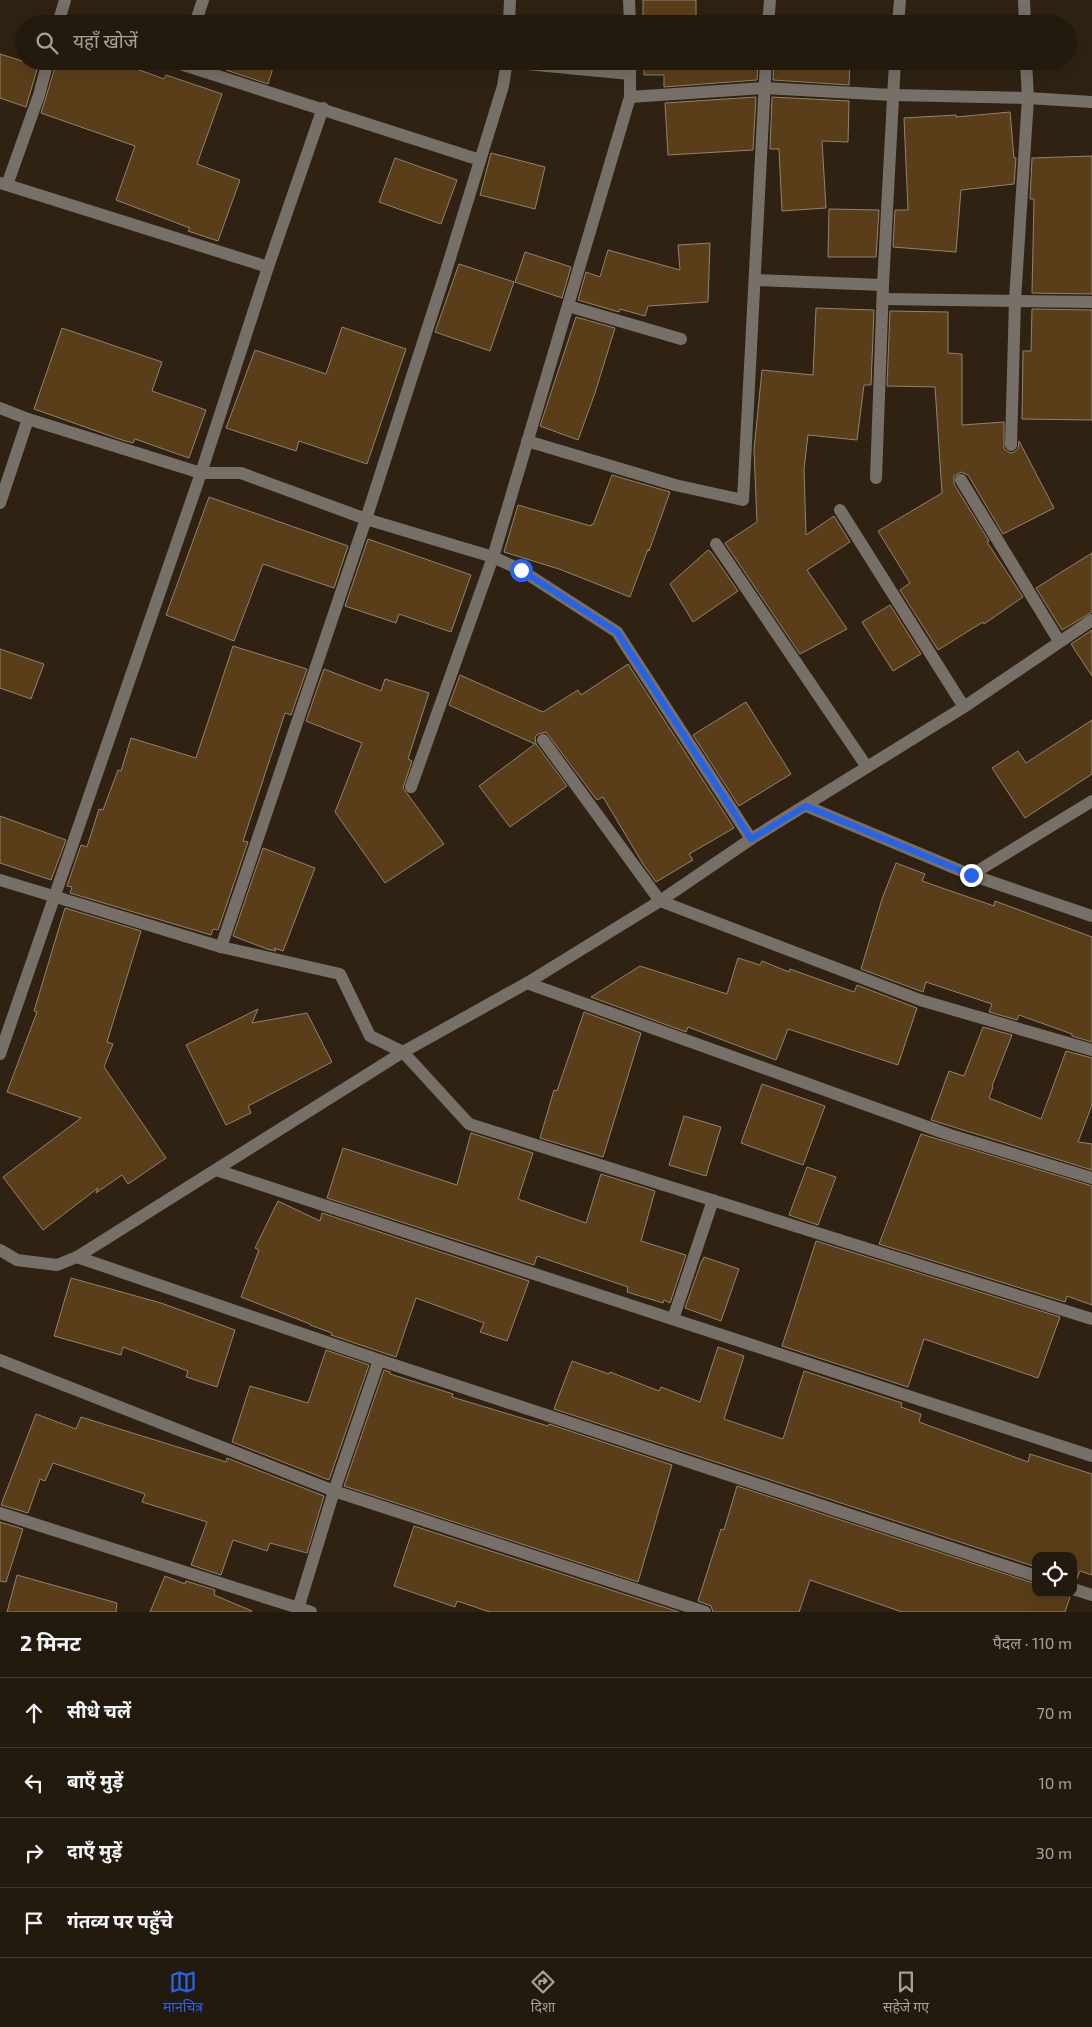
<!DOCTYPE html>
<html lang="hi">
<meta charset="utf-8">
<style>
:root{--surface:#231a0e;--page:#2f271c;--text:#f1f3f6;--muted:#a3a19e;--line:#40382e;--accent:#2563eb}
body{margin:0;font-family:"Exo 2","Noto Sans Devanagari",sans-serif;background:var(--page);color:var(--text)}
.controls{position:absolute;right:15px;bottom:15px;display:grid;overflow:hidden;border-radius:10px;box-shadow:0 5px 20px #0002}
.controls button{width:45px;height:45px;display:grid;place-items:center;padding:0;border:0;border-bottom:1px solid var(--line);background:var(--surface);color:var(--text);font:25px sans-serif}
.stop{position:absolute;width:15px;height:15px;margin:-11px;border:4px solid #2563eb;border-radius:50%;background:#fff}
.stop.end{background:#2563eb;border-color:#fff;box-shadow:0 1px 5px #0008}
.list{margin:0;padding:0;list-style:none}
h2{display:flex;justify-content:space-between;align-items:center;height:65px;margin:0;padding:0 20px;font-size:21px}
h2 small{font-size:16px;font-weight:400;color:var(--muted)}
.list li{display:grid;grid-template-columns:32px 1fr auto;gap:15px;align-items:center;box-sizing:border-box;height:70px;padding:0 20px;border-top:1px solid var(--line)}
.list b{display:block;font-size:19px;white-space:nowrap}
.list em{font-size:16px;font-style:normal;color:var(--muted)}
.icon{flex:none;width:28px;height:28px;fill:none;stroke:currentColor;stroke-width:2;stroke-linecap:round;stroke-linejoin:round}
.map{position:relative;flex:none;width:1092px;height:1612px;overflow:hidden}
.search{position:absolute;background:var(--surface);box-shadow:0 5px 20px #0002;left:15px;right:15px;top:15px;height:55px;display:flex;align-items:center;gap:12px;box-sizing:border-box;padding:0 18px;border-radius:28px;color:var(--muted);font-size:19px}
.sheet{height:345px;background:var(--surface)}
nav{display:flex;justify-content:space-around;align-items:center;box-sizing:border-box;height:70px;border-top:1px solid var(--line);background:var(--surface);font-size:14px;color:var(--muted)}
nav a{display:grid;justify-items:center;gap:2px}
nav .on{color:var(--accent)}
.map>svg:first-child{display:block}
.building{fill:#5a3e19;stroke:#928270}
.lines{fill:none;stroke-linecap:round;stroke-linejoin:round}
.minor{stroke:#777068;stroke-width:12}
.route{stroke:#2563eb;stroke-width:6}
</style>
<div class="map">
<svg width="1092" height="1612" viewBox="0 0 1092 1612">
<rect width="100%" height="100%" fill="#2f2212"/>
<g class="building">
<rect x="643" y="0" width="53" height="24"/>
<polygon points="0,54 38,66 26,107 0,98"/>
<polygon points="57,61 115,61 164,79 166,75 222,94 197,164 240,180 218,241 188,231 190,228 116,200 135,146 41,113"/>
<polygon points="229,61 275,61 268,84 226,70"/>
<polygon points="644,61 758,61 757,80 664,87 664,75 644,75"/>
<polygon points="774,61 850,61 849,85 773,80"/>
<polygon points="756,97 753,150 668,155 665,103"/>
<polygon points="772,97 849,101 848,142 822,141 826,208 782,211 779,149 770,149"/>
<polygon points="1010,112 1014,158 1016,158 1014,184 961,190 956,252 893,247 895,210 908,210 904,118 956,115 956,117"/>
<polygon points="491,153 545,167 535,209 480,195"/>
<polygon points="1092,156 1092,294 1032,293 1034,199 1030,199 1032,158"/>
<polygon points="395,158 457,180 441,224 379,202"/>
<polygon points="829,209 879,210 876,257 828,257"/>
<polygon points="710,243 708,302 648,306 645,316 620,309 619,312 578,300 586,272 600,277 608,250 680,270 678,245"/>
<polygon points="525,252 571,267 562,298 515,282"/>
<polygon points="459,264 514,282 490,351 435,332"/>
<polygon points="816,308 874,310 871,385 864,385 857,440 808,435 804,469 806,535 834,516 850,542 807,570 847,629 800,654 725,543 757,522 754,450 762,370 813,375"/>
<polygon points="1032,309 1092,310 1092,420 1022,419 1023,351 1031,351"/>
<polygon points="890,311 948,312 948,353 962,354 962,425 1004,422 1004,449 1010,453 1014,452 1018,449 1019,441 1054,508 1003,534 968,475 961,472 954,476 954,484 989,541 987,542 1023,597 984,624 983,622 938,650 900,590 910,583 878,531 942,493 935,387 887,386"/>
<polygon points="576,317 615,328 595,393 578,440 540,426"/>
<polygon points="342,327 406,349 367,464 299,441 296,451 226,428 255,350 326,374"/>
<polygon points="62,328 162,362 152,391 206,410 189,458 135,439 133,443 122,440 34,409"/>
<polygon points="612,475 670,492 649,551 648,549 630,597 559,569 504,552 518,505 591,526 592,524 593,525"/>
<polygon points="209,497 348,546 334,588 263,564 234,641 166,615"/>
<polygon points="368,539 471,575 451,632 399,614 396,623 345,606"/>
<polygon points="708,550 711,552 738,591 693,622 670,584"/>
<polygon points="1092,553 1092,612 1062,630 1036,588"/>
<polygon points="890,605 921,654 893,671 862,622"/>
<polygon points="1092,630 1092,676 1071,644"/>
<polygon points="233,646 307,669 291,715 285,713 243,841 248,842 218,930 213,929 211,935 70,893 72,887 67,886 81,845 87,847 99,809 103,810 118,770 121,771 131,738 196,758"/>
<polygon points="0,649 44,664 31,699 0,688"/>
<polygon points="628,664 734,828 689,854 693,860 656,882 643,864 603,797 597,800 546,732 538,734 535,737 536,744 567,786 510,827 479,786 535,744 449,705 460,675 543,712 578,690 581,695"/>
<polygon points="324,669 381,691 385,679 429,693 408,759 412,761 403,788 444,844 385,883 335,812 362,743 306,721"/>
<polygon points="746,702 791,774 739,806 693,735"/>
<polygon points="1092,720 1092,774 1025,818 992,768 1018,751 1026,763"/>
<polygon points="0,816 66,840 51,880 0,863"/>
<polygon points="263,848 315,868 283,951 274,948 276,951 267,949 233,936"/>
<polygon points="896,863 925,874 922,881 994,906 995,901 1092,937 1092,1042 1072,1036 1072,1034 1019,1015 1017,1020 989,1012 992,1004 926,982 923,992 861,969 882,899"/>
<polygon points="65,908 141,931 107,1042 113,1044 104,1067 166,1158 128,1184 122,1175 96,1193 98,1188 43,1230 3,1177 81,1118 7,1092 37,1012 34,1011"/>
<polygon points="738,958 760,965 762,961 789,972 790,969 854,992 857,985 917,1008 898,1065 788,1029 776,1060 688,1027 686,1032 591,997 640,966 727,994"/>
<polygon points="258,1009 252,1023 307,1013 332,1062 248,1106 251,1113 226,1125 186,1045"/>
<polygon points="584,1012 641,1033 603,1157 540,1138 554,1090 557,1091"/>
<polygon points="983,1027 1012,1035 992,1086 993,1087 989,1098 1041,1119 1066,1051 1092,1058 1092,1105 1078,1142 1092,1144 1092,1170 931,1120 949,1071 964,1076"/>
<polygon points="762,1084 825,1106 803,1165 741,1143"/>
<polygon points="684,1116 721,1127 706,1176 669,1165"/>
<polygon points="471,1133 533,1153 518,1199 586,1223 601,1174 655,1191 641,1241 686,1255 670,1303 664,1300 663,1303 627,1292 628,1287 537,1256 534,1265 327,1198 343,1148 457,1185"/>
<polygon points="921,1134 1092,1186 1092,1305 1067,1296 1065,1302 879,1244"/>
<polygon points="807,1167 836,1177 818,1225 789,1215"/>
<polygon points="278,1201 320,1221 322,1213 529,1281 507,1341 480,1332 484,1323 416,1298 396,1357 331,1335 332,1333 310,1325 310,1324 241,1297 259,1250 255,1248"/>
<polygon points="816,1241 1060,1317 1038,1378 924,1339 908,1387 782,1346"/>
<polygon points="704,1257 739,1269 721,1321 685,1308 702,1260 703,1260"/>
<polygon points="71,1278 161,1303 235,1330 217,1387 186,1377 188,1371 123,1347 121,1355 54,1336"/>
<polygon points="718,1347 744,1356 724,1419 783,1439 804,1371 902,1403 901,1407 921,1414 919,1422 1028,1462 1030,1454 1092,1474 1092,1575 1080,1571 1076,1581 1073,1581 1073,1556 1036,1556 1036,1567 554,1409 572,1361 609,1374 610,1372 659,1391 661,1387 700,1402"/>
<polygon points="326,1350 369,1365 329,1480 232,1442 250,1386 308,1403"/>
<polygon points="384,1370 390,1372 390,1374 453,1394 452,1397 548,1426 549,1424 672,1465 638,1582 344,1486"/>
<polygon points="36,1414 76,1429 81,1417 226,1462 227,1458 324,1496 307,1553 270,1543 267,1551 233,1540 221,1575 191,1565 207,1522 142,1502 145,1494 53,1463 45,1481 40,1479 28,1513 1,1505"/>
<polygon points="737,1486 1036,1584 1036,1593 1066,1593 1070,1597 1065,1612 902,1612 810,1580 799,1612 713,1612 711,1606 698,1601 721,1529 724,1530"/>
<polygon points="0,1522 23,1529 6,1582 0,1581"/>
<polygon points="414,1526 679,1612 490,1612 457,1601 455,1607 394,1586"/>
<polygon points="17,1575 117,1603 116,1612 7,1612"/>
<polygon points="165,1576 185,1584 186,1581 215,1590 214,1595 252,1611 251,1612 150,1612"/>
</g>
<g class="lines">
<g class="minor">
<polyline points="629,0 630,24"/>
<polyline points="1024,0 1025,24"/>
<polyline points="58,24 65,0"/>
<polyline points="195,24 203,0"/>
<polyline points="509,24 510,0"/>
<polyline points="768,24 770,0"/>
<polyline points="898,24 900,0"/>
<polyline points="171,61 480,160"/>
<polyline points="630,61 630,97 764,88 892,95 1028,98 1092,102"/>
<polyline points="507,62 630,74"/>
<polyline points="0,183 7,185 39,95 48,61"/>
<polyline points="7,185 268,267"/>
<polyline points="755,280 883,285"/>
<polyline points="883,299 1092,302"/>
<polyline points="568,306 681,339"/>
<polyline points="0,408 28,419 201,473 241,473 366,519 493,557 521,570 617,632 751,839"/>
<polyline points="527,441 675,485 743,500 766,61"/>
<polyline points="1011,445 1015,300 1028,98 1026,61"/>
<polyline points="876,478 883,285 895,61"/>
<polyline points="961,480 1059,641"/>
<polyline points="0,503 28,419"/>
<polyline points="840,510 964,707"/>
<polyline points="716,544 867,767"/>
<polyline points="543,740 660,901 920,1000 1092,1050"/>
<polyline points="411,787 493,557 630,97"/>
<polyline points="806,806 971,875 1092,916"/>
<polyline points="971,875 1092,801"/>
<polyline points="0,880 221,947 340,974 370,1036 403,1052 469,1124 1092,1319"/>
<polyline points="221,947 366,519 446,271 503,86 507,61"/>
<polyline points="527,983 950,1135 1092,1178"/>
<polyline points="0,1054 201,473 268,267 323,108"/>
<polyline points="216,1170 1092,1456"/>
<polyline points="0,1250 17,1260 57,1265 77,1257 403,1052 527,983 660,901 751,839 964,707 1092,620"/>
<polyline points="77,1257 379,1360 1036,1576"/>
<polyline points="673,1319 713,1200"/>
<polyline points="0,1360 334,1491 705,1612"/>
<polyline points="0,1513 311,1612"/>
<polyline points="1073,1589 1092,1595"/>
<polyline points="297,1612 334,1491 379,1360"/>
</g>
</g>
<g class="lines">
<polyline class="route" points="521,570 617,632 751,839 806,806 971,875"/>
</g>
</svg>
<div class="controls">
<button><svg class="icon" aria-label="locate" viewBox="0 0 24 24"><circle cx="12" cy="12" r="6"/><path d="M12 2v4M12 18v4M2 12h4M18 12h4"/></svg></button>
</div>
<div class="stop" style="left:521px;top:570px"></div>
<div class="stop end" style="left:971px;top:875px"></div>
<div class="search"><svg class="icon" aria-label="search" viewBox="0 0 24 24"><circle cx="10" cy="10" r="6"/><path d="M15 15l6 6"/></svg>यहाँ खोजें</div>
</div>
<section class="sheet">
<h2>2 मिनट<small>पैदल · 110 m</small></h2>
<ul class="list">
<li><svg class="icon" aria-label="ahead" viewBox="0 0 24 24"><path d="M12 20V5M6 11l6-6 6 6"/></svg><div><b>सीधे चलें</b></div><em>70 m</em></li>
<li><svg class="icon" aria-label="left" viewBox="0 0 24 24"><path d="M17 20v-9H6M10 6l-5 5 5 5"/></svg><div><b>बाएँ मुड़ें</b></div><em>10 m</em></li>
<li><svg class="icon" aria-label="right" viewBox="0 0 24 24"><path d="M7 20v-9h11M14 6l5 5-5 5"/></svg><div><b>दाएँ मुड़ें</b></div><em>30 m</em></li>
<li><svg class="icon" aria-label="arrive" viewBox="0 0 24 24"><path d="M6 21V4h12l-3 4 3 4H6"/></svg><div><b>गंतव्य पर पहुँचे</b></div></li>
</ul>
</section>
<nav>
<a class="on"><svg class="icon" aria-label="map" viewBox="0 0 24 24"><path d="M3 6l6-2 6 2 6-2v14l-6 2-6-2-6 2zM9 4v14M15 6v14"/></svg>मानचित्र</a>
<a><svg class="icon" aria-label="directions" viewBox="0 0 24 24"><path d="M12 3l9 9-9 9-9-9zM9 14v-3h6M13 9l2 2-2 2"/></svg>दिशा</a>
<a><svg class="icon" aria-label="saved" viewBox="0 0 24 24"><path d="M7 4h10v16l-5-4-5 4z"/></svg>सहेजे गए</a>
</nav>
